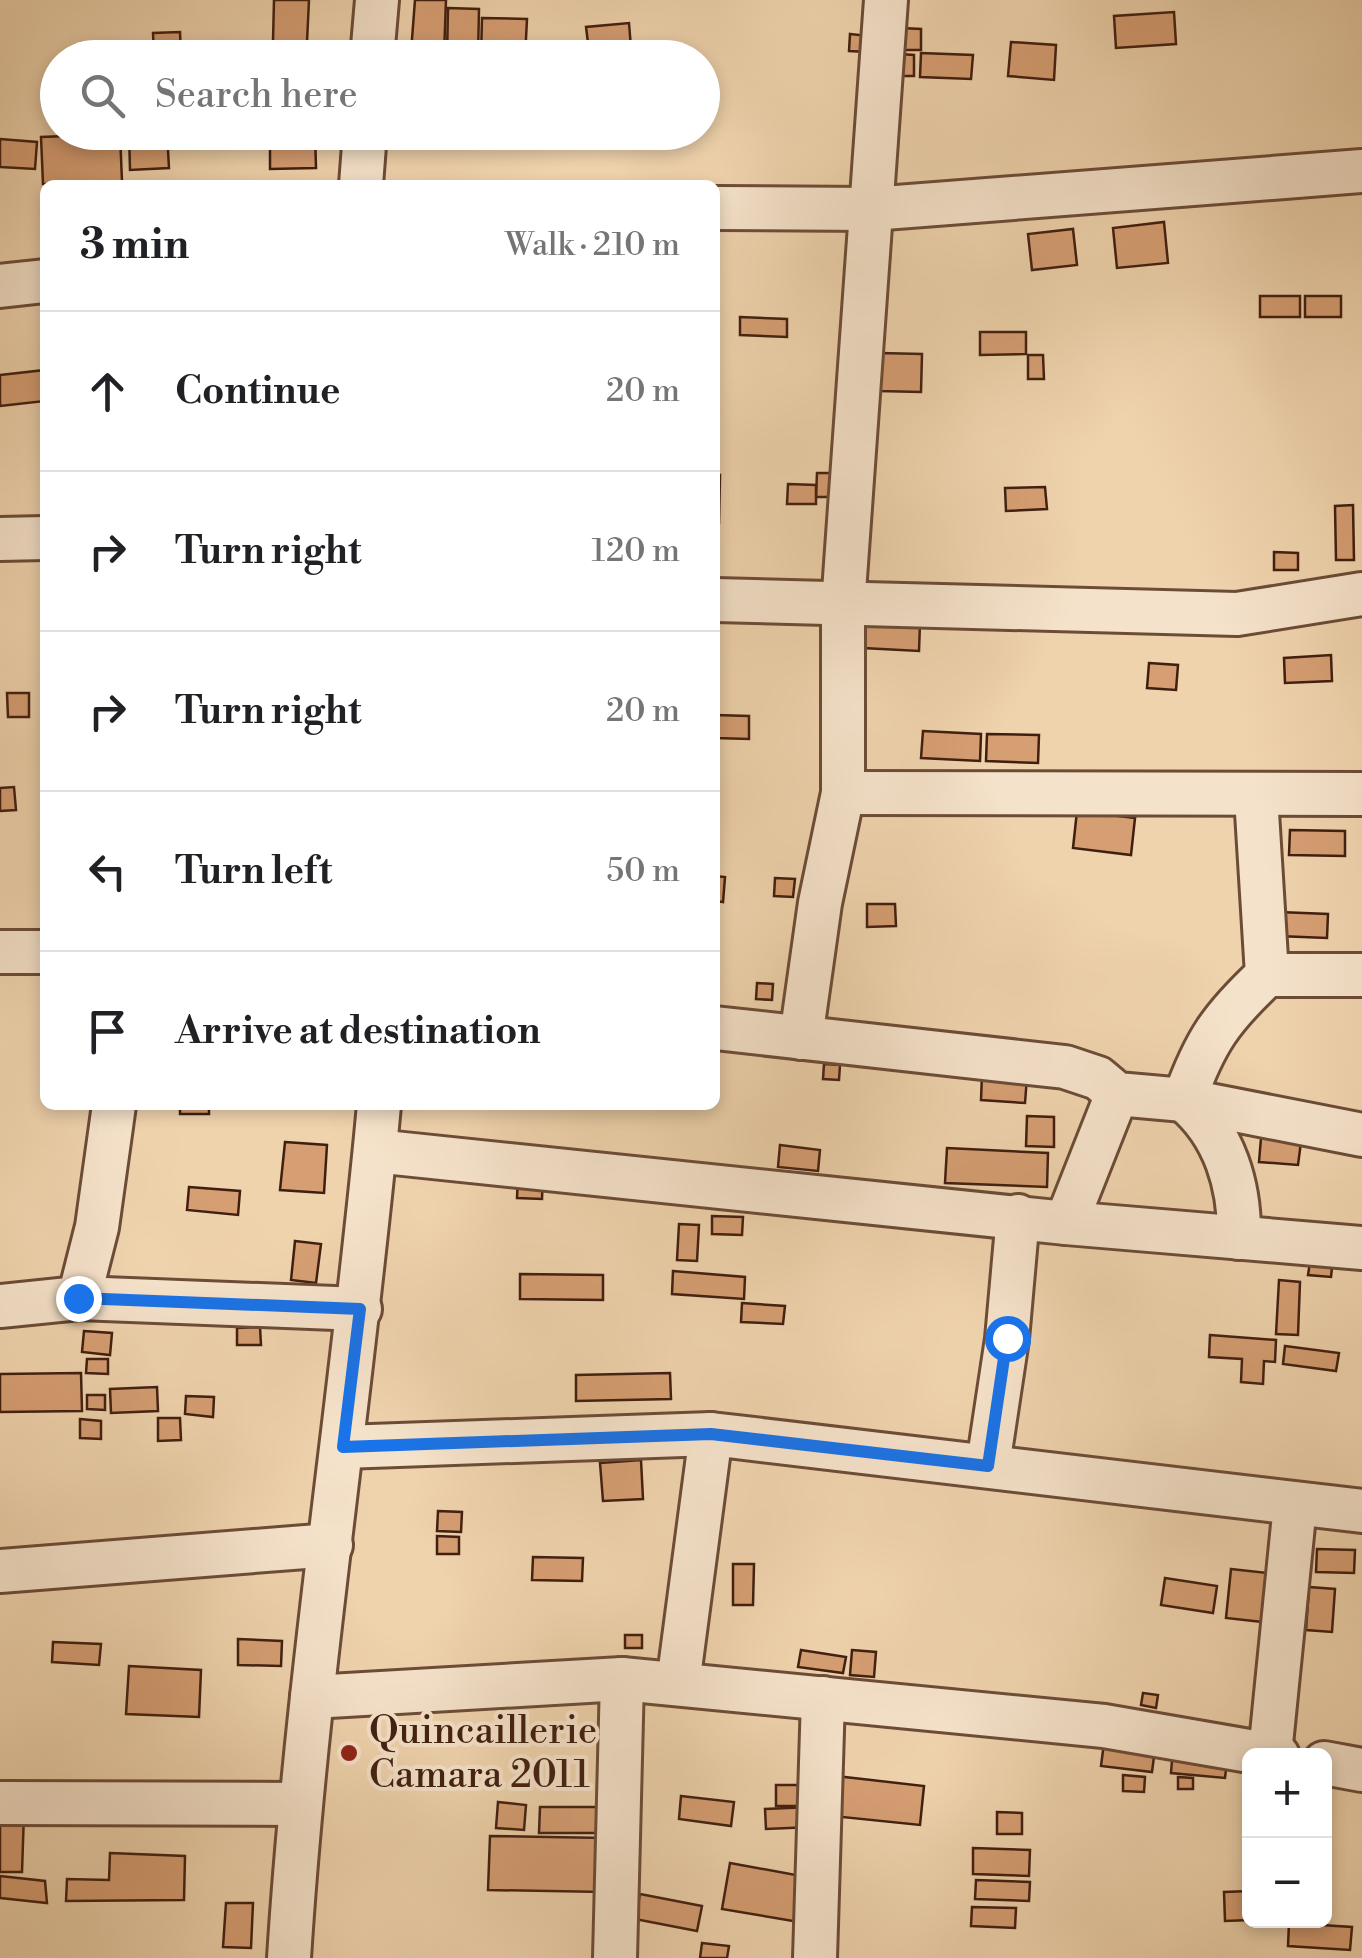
<!DOCTYPE html>
<meta charset="utf-8">
<style>
:root{--surface:#fff;--page:#f6f6f6;--text:#202124;--muted:#757577;--line:#e0e0e0}
body{margin:0;font-family:"Libre Bodoni",serif;background:var(--page);color:var(--text)}
.controls{position:absolute;right:30px;bottom:30px;display:grid;overflow:hidden;border-radius:15px;box-shadow:0 5px 15px #0003}
.controls button{width:90px;height:90px;display:grid;place-items:center;padding:0;border:0;border-bottom:2px solid var(--line);background:var(--surface);color:var(--text);font:50px sans-serif}
.stop{position:absolute;width:30px;height:30px;margin:-22px;border:8px solid #1a73e8;border-radius:50%;background:#fff}
.stop.end{background:#1a73e8;border-color:#fff;box-shadow:0 2px 10px #0008}
.list{margin:0;padding:0;list-style:none}
h2{display:flex;justify-content:space-between;align-items:center;height:130px;margin:0;padding:0 40px;font-size:42px}
h2 small{font-size:32px;font-weight:400;color:var(--muted)}
.list li{display:grid;grid-template-columns:65px 1fr auto;gap:30px;align-items:center;box-sizing:border-box;height:160px;padding:0 40px;border-top:2px solid var(--line)}
.list b{display:block;font-size:38px;white-space:nowrap}
.list em{font-size:32px;font-style:normal;color:var(--muted)}
.icon{flex:none;width:55px;height:55px;fill:none;stroke:currentColor;stroke-width:2;stroke-linecap:round;stroke-linejoin:round}
.map{position:relative;flex:none;width:1362px;height:1958px;overflow:hidden}
.search{position:absolute;background:var(--surface);box-shadow:0 5px 15px #0003;left:40px;top:40px;width:680px;height:110px;display:flex;align-items:center;gap:25px;box-sizing:border-box;padding:0 35px;border-radius:55px;color:var(--muted);font-size:38px}
.panel{position:absolute;background:var(--surface);box-shadow:0 5px 15px #0003;left:40px;top:180px;width:680px;height:930px;border-radius:15px}
.map>svg:first-child{display:block}
.building{fill:#d69e73;stroke:#411f10;stroke-width:2.5}
.lines{fill:none;stroke-linecap:round;stroke-linejoin:round}
.minor-casing{stroke:#6c4c37;stroke-width:48}
.minor{stroke:#f5e2ca;stroke-width:42}
.route{stroke:#1a73e8;stroke-width:12}
.poi-dot{fill:#8f2418;stroke:#f5e2ca;stroke-width:4}
.labels{text-anchor:middle;dominant-baseline:central;stroke-width:8;stroke-linejoin:round;paint-order:stroke}
.poi-label{font-size:38px;fill:#411f10;stroke:#f5e2ca;text-anchor:start}
</style>
<div class="map">
<svg width="1362" height="1958" viewBox="0 0 1362 1958">
<rect width="100%" height="100%" fill="#efd3ad"/>
<filter id="stains"><feTurbulence type="fractalNoise" baseFrequency=".002" numOctaves="4"/><feColorMatrix values="0 0 0 0 .2 0 0 0 0 .09 0 0 0 0 .02 0 0 0 .5 -.17"/></filter>
<radialGradient id="worn" r=".72"><stop offset=".6" stop-color="#630" stop-opacity="0"/><stop offset="1" stop-color="#630" stop-opacity=".3"/></radialGradient>
<g class="building">
<polygon points="274,0 309,0 307,42 273,41"/>
<polygon points="415,0 446,0 444,56 411,52"/>
<polygon points="448,8 479,9 478,57 447,56"/>
<polygon points="1174,12 1176,44 1116,48 1114,16"/>
<polygon points="482,18 527,19 525,58 481,58"/>
<polygon points="629,23 631,48 589,51 586,27"/>
<polygon points="901,28 921,29 921,50 900,50"/>
<polygon points="180,32 181,58 154,58 153,33"/>
<polygon points="850,34 869,36 868,52 849,51"/>
<polygon points="1011,42 1056,45 1054,80 1008,76"/>
<polygon points="921,53 973,55 971,79 920,77"/>
<polygon points="899,54 914,55 914,76 898,76"/>
<polygon points="129,132 167,132 169,168 130,170"/>
<polygon points="270,132 315,132 316,168 270,169"/>
<polygon points="518,132 557,132 556,148 517,145"/>
<polygon points="120,134 122,181 43,184 41,137"/>
<polygon points="0,139 37,142 35,169 0,167"/>
<polygon points="1164,222 1168,263 1117,268 1113,228"/>
<polygon points="1073,229 1077,265 1032,270 1028,234"/>
<rect x="1260" y="296" width="40" height="21"/>
<rect x="1305" y="296" width="36" height="21"/>
<polygon points="740,317 787,319 787,337 740,335"/>
<polygon points="980,332 1026,332 1026,354 980,355"/>
<polygon points="880,353 922,354 921,392 879,391"/>
<polygon points="1028,355 1043,355 1044,379 1028,379"/>
<polygon points="45,370 45,401 0,406 0,375"/>
<polygon points="817,473 839,473 839,497 816,497"/>
<polygon points="715,475 720,475 719,523 715,523"/>
<polygon points="788,484 816,485 816,504 787,504"/>
<polygon points="1045,487 1047,509 1006,511 1005,488"/>
<polygon points="1353,505 1354,560 1336,560 1335,506"/>
<polygon points="1274,552 1298,553 1298,570 1274,570"/>
<polygon points="864,620 920,623 919,651 863,648"/>
<polygon points="1331,655 1332,681 1285,683 1284,658"/>
<polygon points="1149,663 1178,665 1176,690 1147,688"/>
<polygon points="7,693 29,693 29,717 8,717"/>
<polygon points="715,715 749,716 749,739 715,738"/>
<polygon points="923,731 981,734 980,761 921,758"/>
<polygon points="987,734 1039,735 1038,763 986,761"/>
<polygon points="14,787 16,810 0,811 0,788"/>
<polygon points="1077,811 1135,818 1131,855 1073,848"/>
<polygon points="1290,830 1345,831 1345,856 1289,855"/>
<polygon points="715,876 725,877 723,902 715,901"/>
<polygon points="775,878 795,879 793,897 774,896"/>
<polygon points="867,904 895,904 896,926 867,927"/>
<polygon points="1279,912 1328,914 1327,938 1278,936"/>
<polygon points="757,983 773,984 772,1000 756,999"/>
<polygon points="824,1064 840,1065 839,1080 823,1079"/>
<polygon points="982,1074 1027,1077 1025,1103 981,1100"/>
<rect x="180" y="1105" width="29" height="9"/>
<polygon points="1027,1116 1054,1117 1054,1147 1026,1146"/>
<polygon points="1261,1138 1301,1142 1298,1165 1259,1162"/>
<polygon points="285,1142 327,1145 324,1193 280,1190"/>
<polygon points="780,1145 820,1150 818,1171 778,1167"/>
<polygon points="947,1148 1048,1153 1047,1187 945,1183"/>
<polygon points="518,1175 543,1175 542,1199 517,1198"/>
<polygon points="189,1187 240,1191 238,1215 187,1210"/>
<polygon points="712,1216 743,1217 742,1235 712,1234"/>
<polygon points="679,1224 699,1225 697,1261 677,1260"/>
<polygon points="295,1241 321,1244 316,1283 291,1280"/>
<polygon points="1311,1256 1333,1258 1331,1277 1308,1275"/>
<polygon points="673,1271 745,1277 744,1299 672,1294"/>
<polygon points="520,1274 603,1275 603,1300 520,1299"/>
<polygon points="1279,1280 1300,1282 1298,1335 1276,1334"/>
<polygon points="742,1303 785,1306 783,1324 741,1322"/>
<polygon points="260,1327 261,1345 237,1345 237,1328"/>
<polygon points="84,1331 112,1333 110,1355 82,1352"/>
<polygon points="1210,1335 1276,1340 1275,1362 1264,1361 1263,1384 1241,1382 1242,1359 1209,1357"/>
<polygon points="1285,1346 1339,1353 1336,1371 1283,1364"/>
<polygon points="87,1359 108,1359 108,1374 86,1373"/>
<polygon points="81,1373 82,1411 0,1412 0,1374"/>
<polygon points="670,1373 671,1399 576,1401 576,1375"/>
<polygon points="157,1387 158,1411 111,1413 110,1389"/>
<polygon points="87,1395 105,1395 105,1410 87,1409"/>
<polygon points="186,1396 214,1397 213,1417 185,1414"/>
<polygon points="158,1418 180,1418 181,1440 158,1441"/>
<polygon points="80,1419 101,1421 101,1439 80,1438"/>
<polygon points="641,1460 643,1499 603,1501 600,1463"/>
<polygon points="438,1511 462,1512 461,1532 437,1531"/>
<polygon points="437,1536 459,1537 459,1554 437,1554"/>
<polygon points="1317,1549 1355,1550 1354,1573 1316,1572"/>
<polygon points="533,1557 583,1558 582,1581 532,1580"/>
<polygon points="733,1564 754,1564 753,1605 733,1605"/>
<polygon points="1231,1569 1268,1573 1263,1622 1226,1618"/>
<polygon points="1165,1578 1217,1586 1213,1613 1161,1605"/>
<polygon points="1309,1587 1335,1589 1332,1632 1306,1630"/>
<rect x="625" y="1635" width="17" height="13"/>
<polygon points="238,1639 282,1641 281,1666 238,1665"/>
<polygon points="53,1642 101,1644 99,1665 52,1662"/>
<polygon points="801,1650 846,1657 843,1673 798,1667"/>
<polygon points="852,1650 876,1652 874,1677 850,1675"/>
<polygon points="129,1666 201,1670 199,1717 126,1714"/>
<polygon points="1143,1693 1158,1695 1156,1708 1141,1705"/>
<polygon points="1105,1735 1156,1741 1152,1772 1101,1766"/>
<polygon points="1173,1748 1228,1753 1225,1778 1171,1773"/>
<polygon points="1123,1775 1145,1777 1144,1792 1123,1791"/>
<polygon points="836,1776 924,1786 920,1825 832,1816"/>
<polygon points="1178,1777 1193,1778 1193,1789 1178,1789"/>
<rect x="776" y="1785" width="25" height="21"/>
<polygon points="681,1796 734,1802 731,1826 679,1819"/>
<polygon points="498,1802 526,1805 524,1830 496,1828"/>
<polygon points="540,1807 613,1807 613,1833 539,1833"/>
<polygon points="812,1807 812,1827 766,1829 765,1809"/>
<polygon points="0,1812 24,1813 22,1872 0,1872"/>
<polygon points="997,1812 1022,1813 1022,1834 997,1834"/>
<polygon points="490,1836 605,1838 604,1892 488,1890"/>
<polygon points="973,1848 1030,1850 1029,1876 973,1874"/>
<polygon points="110,1853 185,1856 184,1900 66,1901 67,1879 109,1880"/>
<polygon points="730,1863 812,1878 805,1923 722,1909"/>
<polygon points="0,1876 45,1881 47,1903 0,1898"/>
<polygon points="976,1880 1030,1882 1029,1901 975,1899"/>
<polygon points="1250,1891 1250,1920 1225,1921 1224,1892"/>
<polygon points="640,1894 702,1906 697,1931 635,1919"/>
<polygon points="226,1903 253,1903 251,1948 223,1947"/>
<polygon points="972,1907 1016,1908 1015,1928 971,1926"/>
<polygon points="1289,1923 1352,1927 1350,1950 1288,1946"/>
<polygon points="702,1943 729,1946 727,1958 700,1958"/>
</g>
<g class="lines">
<defs>
<g id="minor">
<polyline points="372,58 377,0"/>
<polyline points="361,185 365,132"/>
<polyline points="715,208 871,209 1362,171"/>
<polyline points="0,286 45,281"/>
<polyline points="0,539 45,538"/>
<polyline points="715,600 1237,614 1362,594"/>
<polyline points="843,793 1362,794"/>
<polyline points="0,952 45,952"/>
<polyline points="1267,975 1362,975"/>
<polyline points="715,1028 1065,1067 1098,1078 1117,1094 1184,1100 1362,1135"/>
<polyline points="801,1038 820,903 843,793 843,606 886,0"/>
<polyline points="375,1151 1066,1223 1362,1248"/>
<polyline points="1066,1223 1117,1094"/>
<path d="M1239,1238C1240,1186 1225,1134 1184,1100C1205,1041 1221,1018 1267,975L1256,796"/>
<polyline points="79,1298 97,1227 114,1105"/>
<polyline points="0,1306 79,1298 360,1309"/>
<polyline points="343,1447 711,1434 1362,1511"/>
<polyline points="988,1465 1007,1339 1018,1216"/>
<polyline points="0,1571 331,1545"/>
<polyline points="678,1684 711,1434"/>
<polyline points="312,1697 622,1679 1104,1726 1278,1756"/>
<polyline points="1270,1754 1295,1505"/>
<polyline points="1324,1763 1362,1770"/>
<polyline points="0,1803 299,1804"/>
<path d="M289,1958C307,1673 353,1390 379,1105"/>
<polyline points="615,1958 622,1679"/>
<polyline points="815,1958 823,1698"/>
</g>
</defs>
<use href="#minor" class="minor-casing"/>
<use href="#minor" class="minor"/>
</g>
<g class="lines">
<polyline class="route" points="78,1298 360,1309 343,1447 711,1434 988,1466 1007,1338"/>
</g>
<circle class="poi-dot" cx="349" cy="1753" r="10"/>
<g class="labels">
<g class="poi-label">
<text x="369" y="1731">Quincaillerie<tspan x="369" dy="44">Camara 2011</tspan></text>
</g>
</g>
<rect width="100%" height="100%" filter="url(#stains)"/>
<rect width="100%" height="100%" fill="url(#worn)"/>
</svg>
<div class="controls">
<button>+</button>
<button>−</button>
</div>
<div class="stop" style="left:1007px;top:1338px"></div>
<div class="stop end" style="left:78px;top:1298px"></div>
<div class="search"><svg class="icon" aria-label="search" viewBox="0 0 24 24"><circle cx="10" cy="10" r="6"/><path d="M15 15l6 6"/></svg>Search here</div>
<section class="panel">
<h2>3 min<small>Walk · 210 m</small></h2>
<ul class="list">
<li><svg class="icon" aria-label="ahead" viewBox="0 0 24 24"><path d="M12 20V5M6 11l6-6 6 6"/></svg><div><b>Continue</b></div><em>20 m</em></li>
<li><svg class="icon" aria-label="right" viewBox="0 0 24 24"><path d="M7 20v-9h11M14 6l5 5-5 5"/></svg><div><b>Turn right</b></div><em>120 m</em></li>
<li><svg class="icon" aria-label="right" viewBox="0 0 24 24"><path d="M7 20v-9h11M14 6l5 5-5 5"/></svg><div><b>Turn right</b></div><em>20 m</em></li>
<li><svg class="icon" aria-label="left" viewBox="0 0 24 24"><path d="M17 20v-9H6M10 6l-5 5 5 5"/></svg><div><b>Turn left</b></div><em>50 m</em></li>
<li><svg class="icon" aria-label="arrive" viewBox="0 0 24 24"><path d="M6 21V4h12l-3 4 3 4H6"/></svg><div><b>Arrive at destination</b></div></li>
</ul>
</section>
</div>
